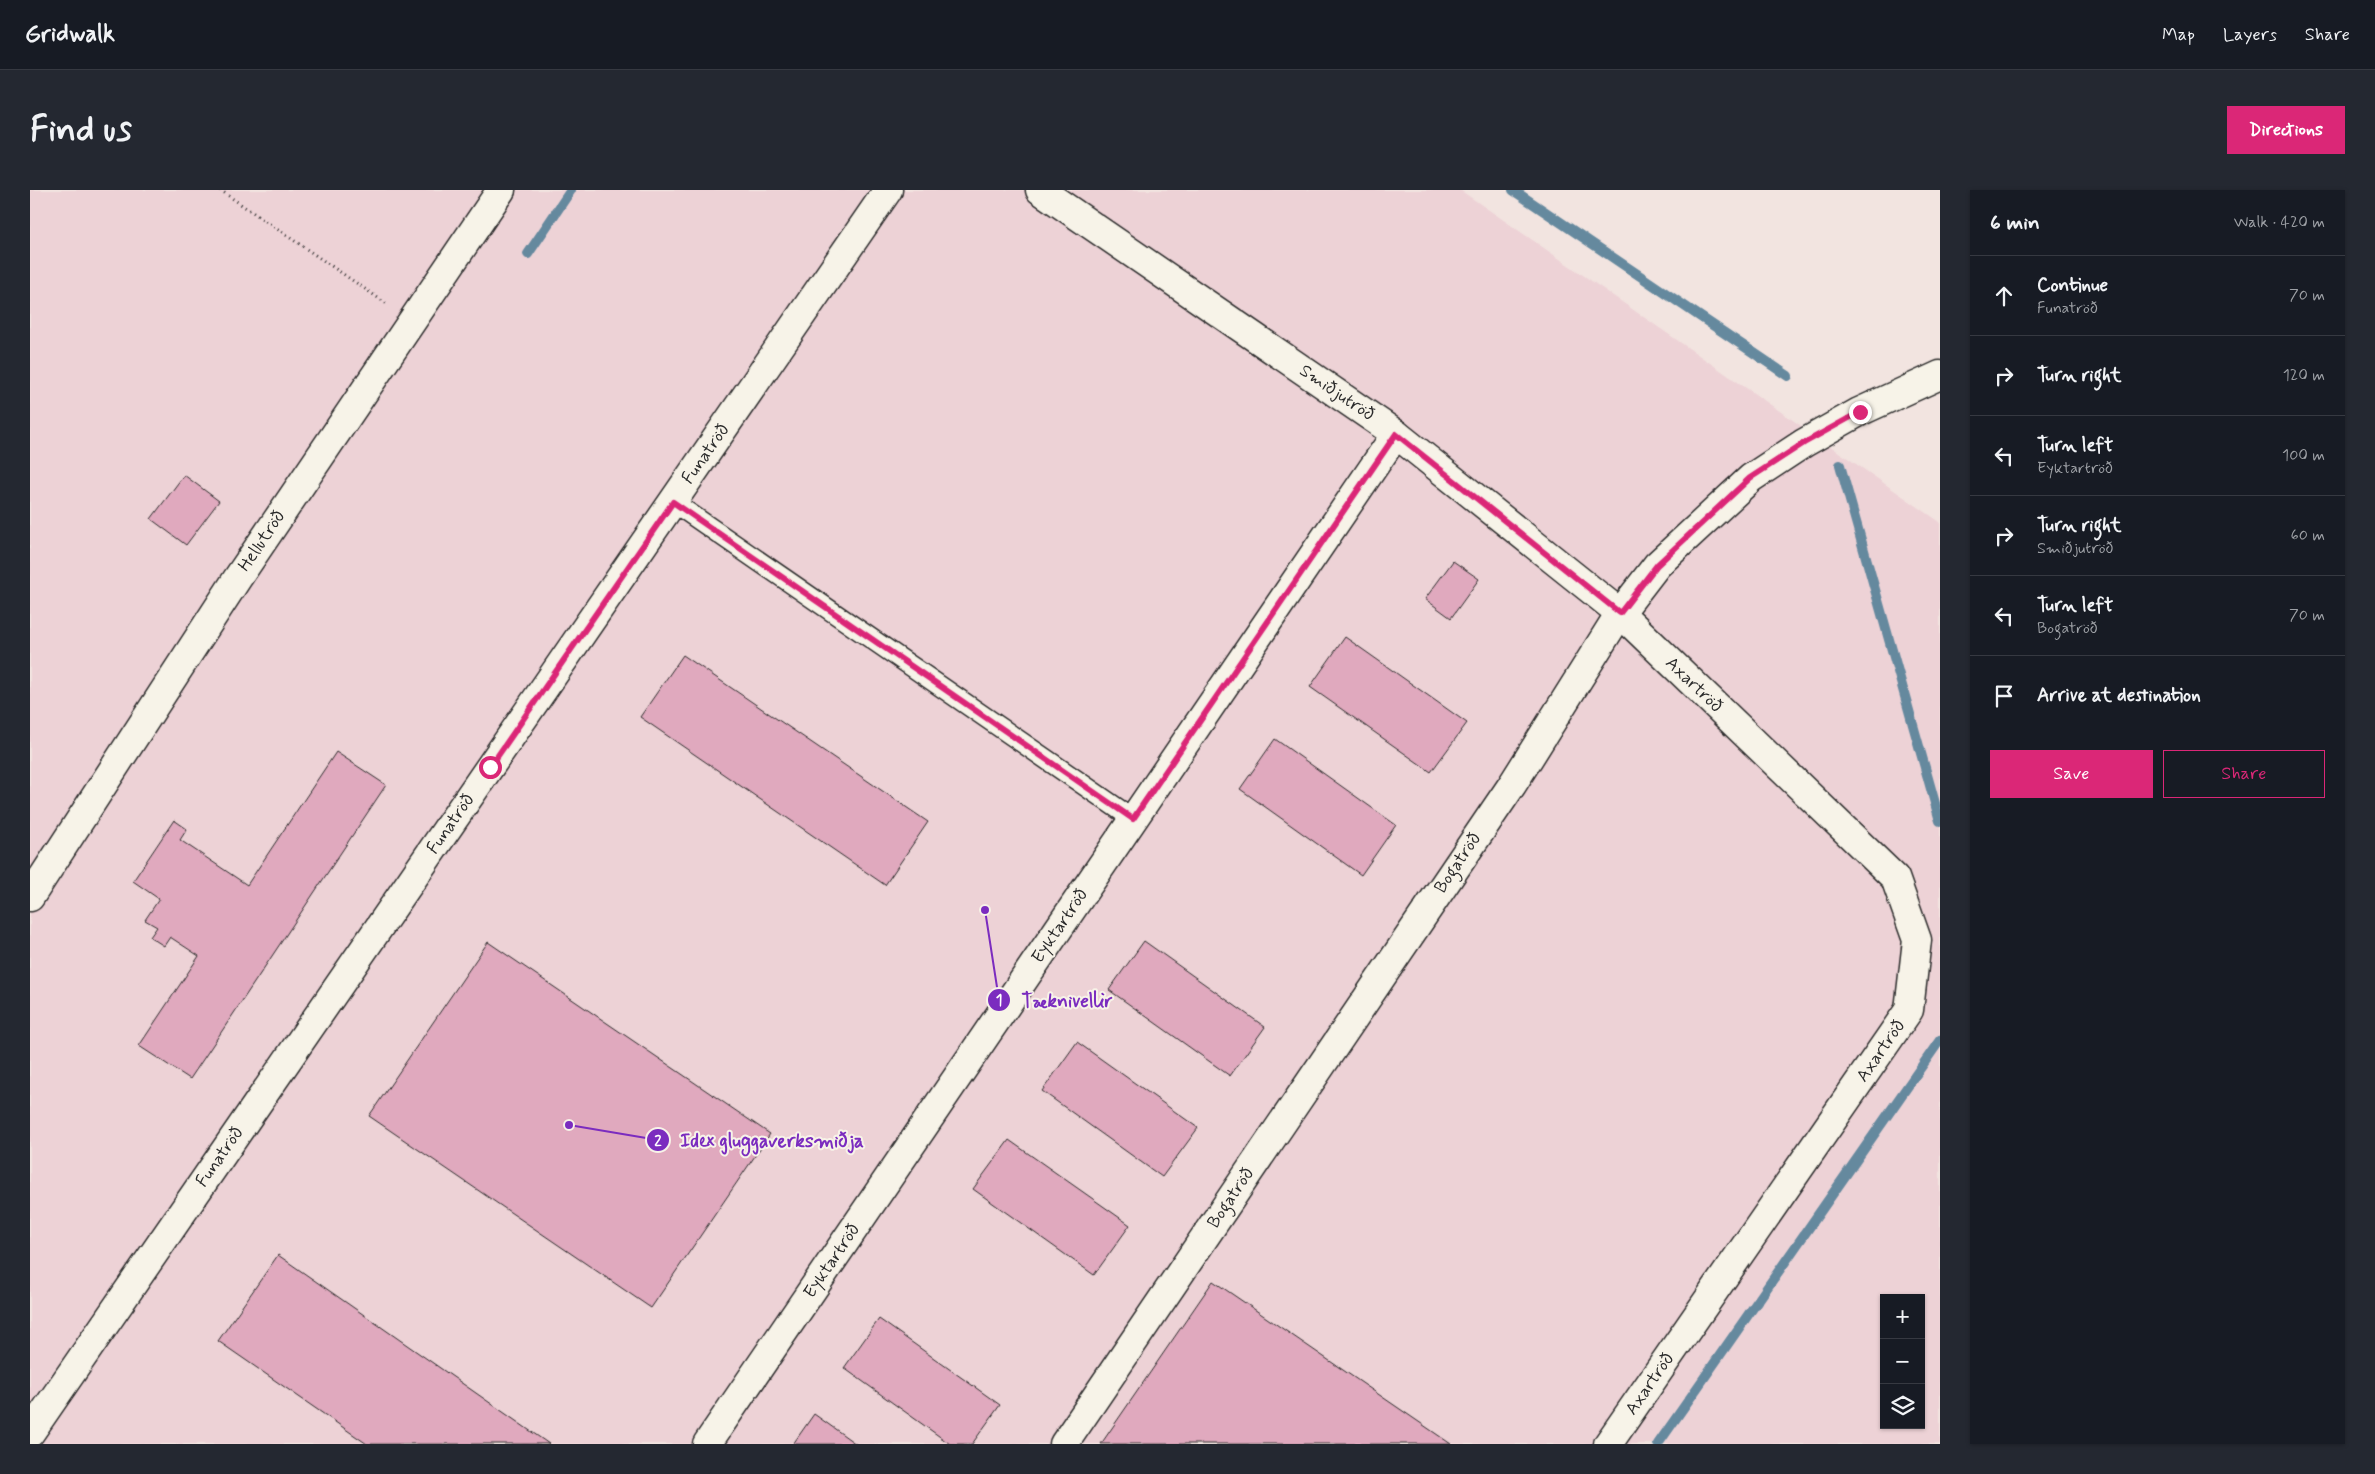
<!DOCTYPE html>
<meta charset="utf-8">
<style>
:root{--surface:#171b24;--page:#242831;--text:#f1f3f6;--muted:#9ea1a6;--line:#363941;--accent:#db2777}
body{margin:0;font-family:Mynerve,sans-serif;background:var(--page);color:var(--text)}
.controls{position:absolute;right:15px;bottom:15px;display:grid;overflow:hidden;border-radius:0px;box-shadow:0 1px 4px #0004}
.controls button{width:45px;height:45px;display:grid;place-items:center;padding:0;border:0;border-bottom:1px solid var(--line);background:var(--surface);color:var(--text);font:25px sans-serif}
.stop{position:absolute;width:15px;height:15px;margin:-11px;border:4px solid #db2777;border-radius:50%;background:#fff}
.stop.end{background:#db2777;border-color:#fff;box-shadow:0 1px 5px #0008}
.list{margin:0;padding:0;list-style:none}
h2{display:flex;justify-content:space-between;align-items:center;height:65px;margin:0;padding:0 20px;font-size:21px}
h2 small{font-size:16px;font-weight:400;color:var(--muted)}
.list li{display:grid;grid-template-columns:32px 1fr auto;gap:15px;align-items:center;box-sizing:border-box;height:80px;padding:0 20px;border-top:1px solid var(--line)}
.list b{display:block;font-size:19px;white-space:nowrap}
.list p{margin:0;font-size:16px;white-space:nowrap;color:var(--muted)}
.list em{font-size:16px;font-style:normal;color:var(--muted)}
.actions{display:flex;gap:10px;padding:15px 20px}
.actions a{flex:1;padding:11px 0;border:1px solid var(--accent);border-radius:0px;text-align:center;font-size:18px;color:var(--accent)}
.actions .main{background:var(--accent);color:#fff}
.icon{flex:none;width:28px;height:28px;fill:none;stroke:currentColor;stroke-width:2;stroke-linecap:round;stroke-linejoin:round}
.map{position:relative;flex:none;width:1910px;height:1254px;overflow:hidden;border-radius:0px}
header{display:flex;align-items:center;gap:30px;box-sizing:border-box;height:70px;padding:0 25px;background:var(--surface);border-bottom:1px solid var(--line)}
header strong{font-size:24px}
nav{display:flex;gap:28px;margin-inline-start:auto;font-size:18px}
.intro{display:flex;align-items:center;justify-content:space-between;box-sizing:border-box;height:120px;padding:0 30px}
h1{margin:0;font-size:35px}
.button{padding:12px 22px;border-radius:0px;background:var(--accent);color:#fff;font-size:18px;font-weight:700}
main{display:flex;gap:30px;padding:0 30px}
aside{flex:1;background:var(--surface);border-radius:0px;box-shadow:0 1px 4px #0004}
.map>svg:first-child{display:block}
.built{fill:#edd2d6;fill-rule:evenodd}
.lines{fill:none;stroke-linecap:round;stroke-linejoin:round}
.stream{stroke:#65899e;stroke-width:10}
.building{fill:#e0a9be;stroke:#2b2b2b}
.lane-casing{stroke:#2b2b2b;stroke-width:22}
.street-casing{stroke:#2b2b2b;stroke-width:31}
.path{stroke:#2b2b2b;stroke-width:3;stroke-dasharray:1 4;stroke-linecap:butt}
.lane{stroke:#f7f3e8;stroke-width:19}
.street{stroke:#f7f3e8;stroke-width:28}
.route{stroke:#db2777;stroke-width:6}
.labels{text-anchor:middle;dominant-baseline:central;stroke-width:4;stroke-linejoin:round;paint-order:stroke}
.street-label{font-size:18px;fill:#2b2b2b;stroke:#f7f3e8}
.leader{fill:none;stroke:#7b2cbf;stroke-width:2}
.callout-dot{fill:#7b2cbf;stroke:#f7f3e8;stroke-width:2}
.mark-label{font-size:15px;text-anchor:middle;font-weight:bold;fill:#fff}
.callout-label{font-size:19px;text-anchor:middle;font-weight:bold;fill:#7b2cbf;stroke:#f7f3e8;stroke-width:4;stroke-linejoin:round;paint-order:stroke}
</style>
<header>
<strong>Gridwalk</strong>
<nav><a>Map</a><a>Layers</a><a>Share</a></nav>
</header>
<div class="intro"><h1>Find us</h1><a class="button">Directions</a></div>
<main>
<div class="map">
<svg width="1910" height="1254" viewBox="0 0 1910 1254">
<rect width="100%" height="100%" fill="#f2e4e0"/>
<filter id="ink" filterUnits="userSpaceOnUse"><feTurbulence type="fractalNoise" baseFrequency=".02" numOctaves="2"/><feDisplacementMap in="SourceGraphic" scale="10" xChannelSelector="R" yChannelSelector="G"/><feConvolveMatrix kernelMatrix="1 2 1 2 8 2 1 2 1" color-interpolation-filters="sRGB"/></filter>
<g filter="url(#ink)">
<path class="built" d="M0,0H1430L1910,332V1254H0ZM1854,1108H1891V1235H1854Z"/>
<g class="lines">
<g class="stream">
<polyline points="1483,0 1758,186"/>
<polyline points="498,64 541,0"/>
<polyline points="1810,275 1910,631"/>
<polyline points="1628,1254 1910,850"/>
</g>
</g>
<g class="building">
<polygon points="154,285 189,311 156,355 121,329"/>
<polygon points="1423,371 1449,389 1421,428 1395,409"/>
<polygon points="1315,447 1437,533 1401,582 1280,497"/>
<polygon points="653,465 898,632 855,695 610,527"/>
<polygon points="1245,549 1366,635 1331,685 1210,599"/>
<polygon points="306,562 356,595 160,889 109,856 169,766 140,747 134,756 120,747 127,737 115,730 129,709 103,691 144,630 157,639 150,650 217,695"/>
<polygon points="1114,751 1235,837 1200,886 1079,800"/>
<polygon points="458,752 740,944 621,1118 339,926"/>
<polygon points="1047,852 1168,938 1132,987 1012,901"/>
<polygon points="979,950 1100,1035 1064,1085 943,999"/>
<polygon points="248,1065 519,1254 337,1254 188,1151"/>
<polygon points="1183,1091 1421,1254 1071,1254"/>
<polygon points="849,1129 970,1215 942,1254 920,1254 814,1178"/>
<polygon points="784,1224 826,1254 763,1254"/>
</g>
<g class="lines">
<defs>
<polyline id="lane" points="643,312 1103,629"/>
<g id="street">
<polyline points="1010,0 1366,244 1590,423 1865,688 1887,750 1879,820 1578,1254"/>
<polyline points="0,707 207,389 471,0"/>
<polyline points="0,1243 858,0"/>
<polyline points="677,1254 1366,244"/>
<polyline points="1034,1254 1482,595 1590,423 1627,375 1721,288 1774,253 1829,222 1910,185"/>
</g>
</defs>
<use href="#lane" class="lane-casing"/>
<use href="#street" class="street-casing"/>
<polyline class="path" points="190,0 357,114"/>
<use href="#lane" class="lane"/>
<use href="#street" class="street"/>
</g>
</g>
<g class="lines" filter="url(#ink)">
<polyline class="route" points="460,577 643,312 1103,629 1366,244 1590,423 1627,375 1720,288 1774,253 1830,222"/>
</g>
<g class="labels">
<g class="street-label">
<text transform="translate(1307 203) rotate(34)">Smiðjutröð</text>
<text transform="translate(676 264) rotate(-55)">Funatröð</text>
<text transform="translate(232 351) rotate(-56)">Hellutröð</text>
<text transform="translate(1664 495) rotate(44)">Axartröð</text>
<text transform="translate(421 634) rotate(-55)">Funatröð</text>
<text transform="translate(1428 673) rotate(-56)">Bogatröð</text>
<text transform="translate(1030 736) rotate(-56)">Eyktartröð</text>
<text transform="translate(1851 861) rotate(-55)">Axartröð</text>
<text transform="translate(190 967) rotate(-55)">Funatröð</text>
<text transform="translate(1201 1008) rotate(-56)">Bogatröð</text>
<text transform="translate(802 1071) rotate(-56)">Eyktartröð</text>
<text transform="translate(1620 1194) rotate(-55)">Axartröð</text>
</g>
</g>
<path class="leader" d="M955 720L969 810M539 935L628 950"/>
<g class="callout-dot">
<circle cx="955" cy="720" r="5"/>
<circle cx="539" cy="935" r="5"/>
<circle cx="969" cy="810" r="12"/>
<circle cx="628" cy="950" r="12"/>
</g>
<g class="mark-label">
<text x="969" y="815">1</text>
<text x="628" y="956">2</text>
</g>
<g class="callout-label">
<text x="1037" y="817">Tæknivellir</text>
<text x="742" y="957">Idex gluggaverksmiðja</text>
</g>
</svg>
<div class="controls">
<button>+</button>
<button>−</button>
<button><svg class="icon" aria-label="layers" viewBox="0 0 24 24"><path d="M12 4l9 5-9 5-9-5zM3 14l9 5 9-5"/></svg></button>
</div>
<div class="stop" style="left:460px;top:577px"></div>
<div class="stop end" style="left:1830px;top:222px"></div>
</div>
<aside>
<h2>6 min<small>Walk · 420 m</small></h2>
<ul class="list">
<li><svg class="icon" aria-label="ahead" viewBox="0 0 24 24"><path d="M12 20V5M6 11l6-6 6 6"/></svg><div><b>Continue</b><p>Funatröð</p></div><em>70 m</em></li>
<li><svg class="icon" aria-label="right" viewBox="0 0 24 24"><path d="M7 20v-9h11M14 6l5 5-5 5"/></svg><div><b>Turn right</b></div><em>120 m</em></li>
<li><svg class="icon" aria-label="left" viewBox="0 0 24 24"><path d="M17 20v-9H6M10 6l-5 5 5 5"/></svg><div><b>Turn left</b><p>Eyktartröð</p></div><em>100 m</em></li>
<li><svg class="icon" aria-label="right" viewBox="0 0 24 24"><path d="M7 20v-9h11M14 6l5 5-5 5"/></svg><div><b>Turn right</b><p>Smiðjutröð</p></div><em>60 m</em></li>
<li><svg class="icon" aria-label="left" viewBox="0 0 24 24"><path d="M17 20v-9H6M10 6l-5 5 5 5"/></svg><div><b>Turn left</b><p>Bogatröð</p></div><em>70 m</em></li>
<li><svg class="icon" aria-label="arrive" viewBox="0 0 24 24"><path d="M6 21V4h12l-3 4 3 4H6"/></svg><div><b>Arrive at destination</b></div></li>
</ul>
<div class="actions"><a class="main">Save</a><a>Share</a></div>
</aside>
</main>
